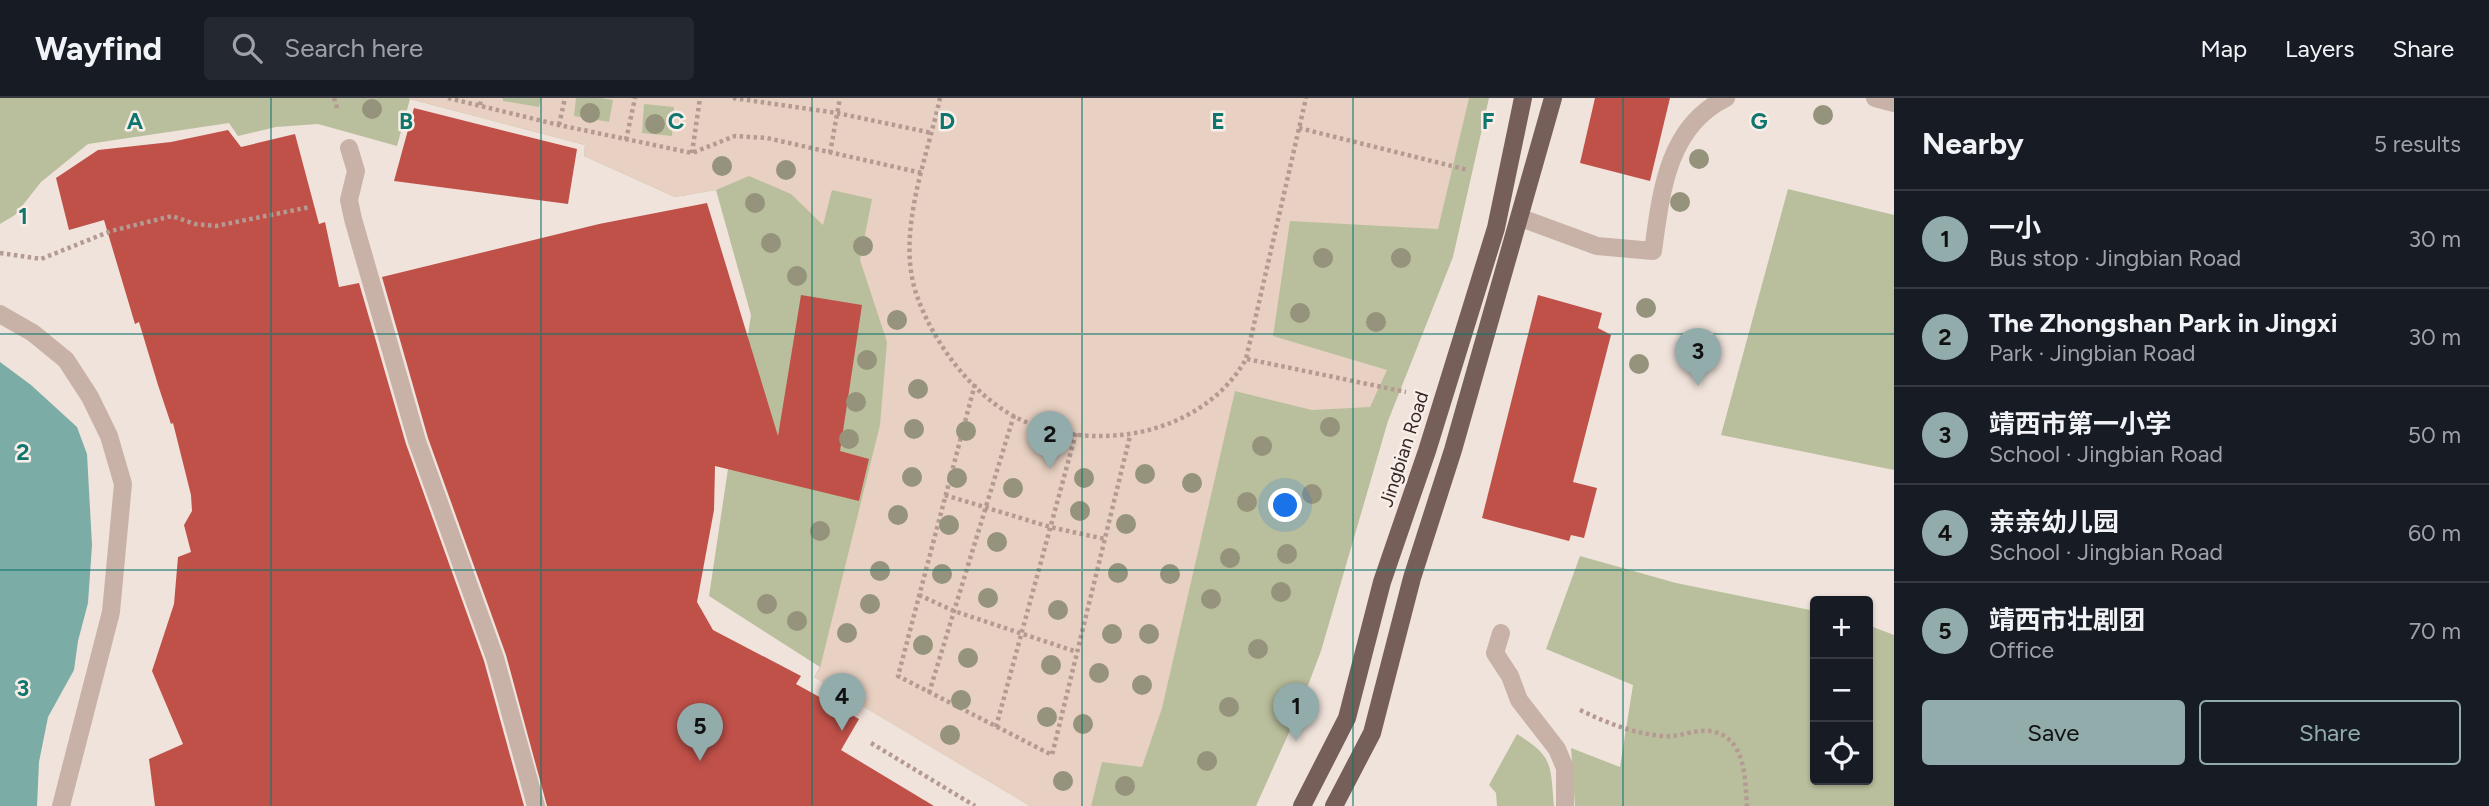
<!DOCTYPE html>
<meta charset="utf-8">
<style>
:root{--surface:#171b24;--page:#242831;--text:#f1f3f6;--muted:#9ea1a6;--line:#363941;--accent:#92abab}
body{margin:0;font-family:Figtree,"Noto Sans SC",sans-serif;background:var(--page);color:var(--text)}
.controls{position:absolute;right:21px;bottom:21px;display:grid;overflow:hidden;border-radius:7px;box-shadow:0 2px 5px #0004}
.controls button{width:63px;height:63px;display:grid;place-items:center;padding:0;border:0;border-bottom:2px solid var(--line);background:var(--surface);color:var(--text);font:35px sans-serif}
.you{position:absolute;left:1286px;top:408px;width:24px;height:24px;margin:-18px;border:5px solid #fff;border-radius:50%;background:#1a73e8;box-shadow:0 0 0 10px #1a73e833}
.badge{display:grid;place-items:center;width:46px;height:46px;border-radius:50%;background:var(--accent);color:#111;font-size:23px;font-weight:700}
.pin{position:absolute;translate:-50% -58px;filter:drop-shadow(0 2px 4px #0008)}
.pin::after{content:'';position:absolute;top:37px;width:24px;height:21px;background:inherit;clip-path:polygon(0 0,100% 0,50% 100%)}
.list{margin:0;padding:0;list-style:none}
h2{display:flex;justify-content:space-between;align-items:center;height:91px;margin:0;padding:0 28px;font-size:30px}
h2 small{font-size:23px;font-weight:400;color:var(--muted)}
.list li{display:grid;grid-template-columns:46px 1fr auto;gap:21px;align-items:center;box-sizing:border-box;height:98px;padding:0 28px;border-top:2px solid var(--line)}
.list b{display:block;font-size:26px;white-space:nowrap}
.list p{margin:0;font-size:23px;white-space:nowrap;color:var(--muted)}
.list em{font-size:23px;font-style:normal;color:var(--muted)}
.actions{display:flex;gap:14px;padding:21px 28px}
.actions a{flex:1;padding:16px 0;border:2px solid var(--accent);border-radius:7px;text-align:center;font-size:24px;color:var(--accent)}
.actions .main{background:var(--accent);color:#111}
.icon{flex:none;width:38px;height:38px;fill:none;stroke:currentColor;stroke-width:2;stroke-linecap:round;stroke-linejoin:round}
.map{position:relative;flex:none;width:1894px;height:708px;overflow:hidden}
header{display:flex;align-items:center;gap:42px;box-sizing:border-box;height:98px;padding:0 35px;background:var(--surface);border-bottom:2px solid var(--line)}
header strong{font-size:33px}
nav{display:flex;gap:38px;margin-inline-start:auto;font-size:24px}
.search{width:490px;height:63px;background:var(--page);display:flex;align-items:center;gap:18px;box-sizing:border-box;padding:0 24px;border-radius:7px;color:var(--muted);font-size:26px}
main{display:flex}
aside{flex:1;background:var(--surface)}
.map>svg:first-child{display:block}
.green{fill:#b9bf9c}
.plaza{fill:#e8d1c2;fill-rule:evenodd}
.water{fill:#7baca6}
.building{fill:#c05149}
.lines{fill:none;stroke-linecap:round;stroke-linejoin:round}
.path{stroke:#b49a92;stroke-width:4.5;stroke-dasharray:3.5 3.5;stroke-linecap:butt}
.minor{stroke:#c8b1a7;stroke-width:18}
.major{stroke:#765e59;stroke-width:18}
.tree{fill:#95937b}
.grid{fill:none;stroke:#0f766e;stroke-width:2;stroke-opacity:0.55}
.labels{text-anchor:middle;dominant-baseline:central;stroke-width:5;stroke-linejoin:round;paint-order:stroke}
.street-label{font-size:19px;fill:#352927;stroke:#f8ede7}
.grid-label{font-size:23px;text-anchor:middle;font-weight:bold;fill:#0f766e;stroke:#f8ede7;stroke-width:5;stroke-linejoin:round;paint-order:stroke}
</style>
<header>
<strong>Wayfind</strong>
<div class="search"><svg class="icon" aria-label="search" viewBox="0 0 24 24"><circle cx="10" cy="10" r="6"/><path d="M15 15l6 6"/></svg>Search here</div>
<nav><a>Map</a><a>Layers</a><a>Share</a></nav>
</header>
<main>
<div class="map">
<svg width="1894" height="708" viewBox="0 0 1894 708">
<rect width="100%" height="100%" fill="#f0e3db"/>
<g class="green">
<polygon points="0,0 1489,0 1453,159 1388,323 1321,553 1296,619 1256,708 1030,708 814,579 820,569 709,498 751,217 716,92 675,99 584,58 585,47 410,1 397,48 318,26 276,29 238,38 229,25 88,46 41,84 15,117 0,126"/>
<polygon points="1788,91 1894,117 1894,372 1721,337"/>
<polygon points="1580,458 1676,485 1815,513 1815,682 1868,682 1868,527 1894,537 1894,708 1575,708 1571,650 1620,669 1633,587 1546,551"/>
<path d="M1517,636C1554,659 1550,666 1554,708H1497L1496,695L1489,687Z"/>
</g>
<path class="plaza" d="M407,0H503V3L539,9L541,0H576L574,18L609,24L613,2L601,0H1469L1438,131L1290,123L1273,238L1387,272L1370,309L1312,312L1235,293L1162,610L1142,669L1102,664L1091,708H1030L814,579L820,570L880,327L887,244L860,162L872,101L832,92L823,127L791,96L749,78L716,92L675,99L584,58L585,47ZM644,6L674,9L672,38L642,35Z"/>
<polygon class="water" points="0,264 31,287 77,329 87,356 92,447 88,505 78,543 74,572 48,619 39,664 37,708 0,708"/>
<g class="building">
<polygon points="1595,0 1670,0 1650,83 1580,65"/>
<polygon points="414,10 577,51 568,106 394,83"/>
<polygon points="228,32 241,49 295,36 319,126 325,124 339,189 359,185 406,346 484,563 524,708 155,708 149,661 183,646 152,573 174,506 178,459 191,454 184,427 192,413 191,397 173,325 171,326 158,287 139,224 135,226 104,122 69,132 56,80 98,52 171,44"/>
<polygon points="707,105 778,338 801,197 862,207 840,353 869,361 859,403 715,368 714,412 697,504 713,532 801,578 796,586 859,621 841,652 934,708 547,708 506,557 428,340 382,179 599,126"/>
<polygon points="1538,197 1602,215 1598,230 1611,237 1573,384 1597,390 1584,440 1571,437 1569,443 1482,420"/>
</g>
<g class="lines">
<g class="path">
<polyline points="334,0 338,13"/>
<polyline points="448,0 559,27 692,55 735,38 767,40 922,75"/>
<polyline points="733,0 837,15 932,35"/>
<path d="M940,0C927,61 895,136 917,198C934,247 977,304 1026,324C1103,355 1204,335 1246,261L1306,0"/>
<polyline points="480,7 481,0"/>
<polyline points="559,27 565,0"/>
<polyline points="1299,30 1468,72"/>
<polyline points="626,42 635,0"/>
<polyline points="692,55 700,0"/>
<polyline points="830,55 840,0"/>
<polyline points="0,155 41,161 111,133 172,118 195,126 216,128 310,109"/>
<polyline points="1247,261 1406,294"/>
<polyline points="975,286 898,578 1052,657 1130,338"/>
<polyline points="945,397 1050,429 1105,441"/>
<polyline points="919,497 954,513 1077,554"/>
<polyline points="929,595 1014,317"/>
<path d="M1580,612C1607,625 1632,635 1662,638C1679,640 1694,631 1710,633C1746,638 1745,681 1747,708"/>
<polyline points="996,629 1076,335"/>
<polyline points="871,645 975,708"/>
</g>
<g class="minor">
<polyline points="1875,0 1894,5"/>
<polyline points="349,50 356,73 349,102 353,121 417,343 495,560 536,708"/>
<path d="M1521,120L1597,148L1653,153C1661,95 1667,29 1726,0"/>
<polyline points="0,216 33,235 66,262 90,299 109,338 123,386 111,514 61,708"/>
<polyline points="1501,535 1495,555 1510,578 1519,602 1557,651 1565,670 1565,708"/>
</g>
<g class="major">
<polyline points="1302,708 1347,620 1382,484 1427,353 1496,130 1523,0"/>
<polyline points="1334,708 1372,635 1412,480 1453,352 1553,0"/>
</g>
</g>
<g class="tree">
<circle cx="372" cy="11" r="10"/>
<circle cx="590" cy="15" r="10"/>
<circle cx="1823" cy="17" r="10"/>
<circle cx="655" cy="26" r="10"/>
<circle cx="1699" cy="61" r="10"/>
<circle cx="722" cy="68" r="10"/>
<circle cx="786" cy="72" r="10"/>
<circle cx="1680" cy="104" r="10"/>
<circle cx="755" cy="105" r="10"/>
<circle cx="771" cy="145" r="10"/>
<circle cx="863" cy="148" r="10"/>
<circle cx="1323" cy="160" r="10"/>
<circle cx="1401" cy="160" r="10"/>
<circle cx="797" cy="178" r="10"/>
<circle cx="1646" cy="210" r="10"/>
<circle cx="1300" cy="215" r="10"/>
<circle cx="897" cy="222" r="10"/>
<circle cx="1376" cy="224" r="10"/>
<circle cx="867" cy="262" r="10"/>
<circle cx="1639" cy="266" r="10"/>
<circle cx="918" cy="291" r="10"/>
<circle cx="856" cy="304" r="10"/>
<circle cx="1330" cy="329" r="10"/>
<circle cx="914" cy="331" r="10"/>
<circle cx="966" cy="333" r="10"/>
<circle cx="849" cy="341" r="10"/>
<circle cx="1262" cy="348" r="10"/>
<circle cx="1145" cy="376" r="10"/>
<circle cx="912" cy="379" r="10"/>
<circle cx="957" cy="380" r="10"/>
<circle cx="1084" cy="380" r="10"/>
<circle cx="1192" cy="385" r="10"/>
<circle cx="1013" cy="390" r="10"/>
<circle cx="1312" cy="396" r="10"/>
<circle cx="1247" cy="404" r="10"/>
<circle cx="1080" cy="413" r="10"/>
<circle cx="898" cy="417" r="10"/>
<circle cx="1126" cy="426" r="10"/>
<circle cx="949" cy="427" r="10"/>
<circle cx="820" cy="433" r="10"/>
<circle cx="997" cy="444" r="10"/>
<circle cx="1287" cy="456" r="10"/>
<circle cx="1230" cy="460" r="10"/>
<circle cx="880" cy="473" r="10"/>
<circle cx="1118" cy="475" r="10"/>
<circle cx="942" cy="476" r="10"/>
<circle cx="1170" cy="476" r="10"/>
<circle cx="1281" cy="494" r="10"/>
<circle cx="988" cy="500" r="10"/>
<circle cx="1211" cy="501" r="10"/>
<circle cx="767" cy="506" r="10"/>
<circle cx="870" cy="506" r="10"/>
<circle cx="1058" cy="512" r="10"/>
<circle cx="797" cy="523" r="10"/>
<circle cx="847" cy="535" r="10"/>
<circle cx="1112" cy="536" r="10"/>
<circle cx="1149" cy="536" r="10"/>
<circle cx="923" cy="547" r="10"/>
<circle cx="1258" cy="551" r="10"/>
<circle cx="968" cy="560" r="10"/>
<circle cx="1051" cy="567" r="10"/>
<circle cx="1099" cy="575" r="10"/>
<circle cx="1142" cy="587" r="10"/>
<circle cx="961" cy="602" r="10"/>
<circle cx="1229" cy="609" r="10"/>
<circle cx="1047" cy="619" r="10"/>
<circle cx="1083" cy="626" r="10"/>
<circle cx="950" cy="637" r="10"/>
<circle cx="1207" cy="663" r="10"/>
<circle cx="1063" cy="683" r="10"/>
<circle cx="1125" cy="688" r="10"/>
</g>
<path class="grid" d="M271,0V708M541,0V708M812,0V708M1082,0V708M1353,0V708M1623,0V708M0,236H1894M0,472H1894"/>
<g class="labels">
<g class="street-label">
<text transform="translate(1404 351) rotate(-72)">Jingbian Road</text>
</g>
</g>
<g class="grid-label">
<text x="135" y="31">A</text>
<text x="406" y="31">B</text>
<text x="676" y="31">C</text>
<text x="947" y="31">D</text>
<text x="1218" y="31">E</text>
<text x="1488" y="31">F</text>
<text x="1759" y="31">G</text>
<text x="23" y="126">1</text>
<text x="23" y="362">2</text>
<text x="23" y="598">3</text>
</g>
</svg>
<div class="controls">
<button>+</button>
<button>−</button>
<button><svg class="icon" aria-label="locate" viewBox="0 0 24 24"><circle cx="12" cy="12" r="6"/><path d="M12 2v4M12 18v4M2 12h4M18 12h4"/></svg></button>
</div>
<div class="you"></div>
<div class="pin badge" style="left:1296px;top:643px">1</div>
<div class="pin badge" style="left:1050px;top:371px">2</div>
<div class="pin badge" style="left:1698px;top:288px">3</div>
<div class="pin badge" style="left:842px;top:633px">4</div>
<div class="pin badge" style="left:700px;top:663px">5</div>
</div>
<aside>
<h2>Nearby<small>5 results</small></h2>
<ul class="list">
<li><span class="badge">1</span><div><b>一小</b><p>Bus stop · Jingbian Road</p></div><em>30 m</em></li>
<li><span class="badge">2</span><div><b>The Zhongshan Park in Jingxi</b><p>Park · Jingbian Road</p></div><em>30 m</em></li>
<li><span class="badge">3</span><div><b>靖西市第一小学</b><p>School · Jingbian Road</p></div><em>50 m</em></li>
<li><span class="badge">4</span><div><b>亲亲幼儿园</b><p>School · Jingbian Road</p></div><em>60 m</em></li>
<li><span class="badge">5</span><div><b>靖西市壮剧团</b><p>Office</p></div><em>70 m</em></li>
</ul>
<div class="actions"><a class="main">Save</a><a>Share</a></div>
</aside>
</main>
